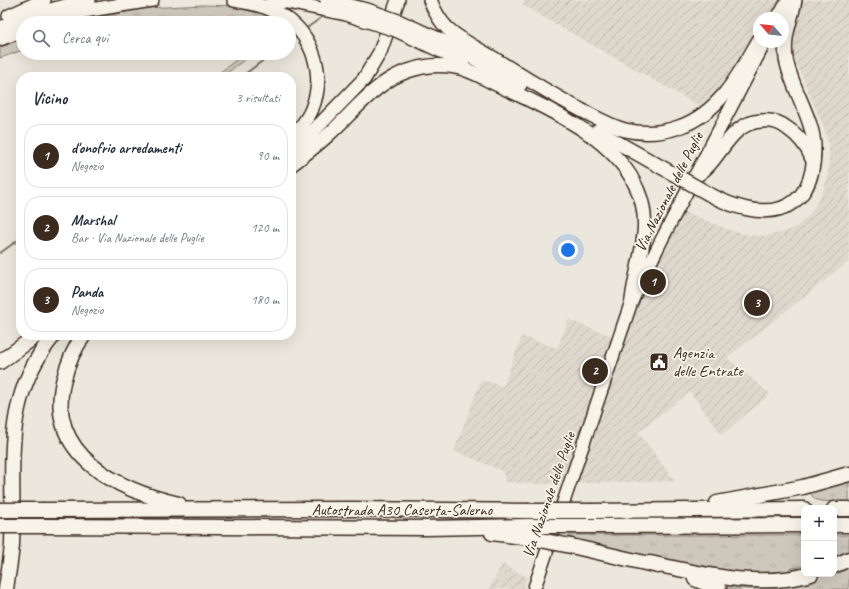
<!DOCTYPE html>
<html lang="it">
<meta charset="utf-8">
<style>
:root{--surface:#fff;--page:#f2f2f3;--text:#1f2937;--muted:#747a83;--line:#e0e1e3;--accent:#3b2a1e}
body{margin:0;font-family:Caveat,sans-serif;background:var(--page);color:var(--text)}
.controls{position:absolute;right:12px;bottom:12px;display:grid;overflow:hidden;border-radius:8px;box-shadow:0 4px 16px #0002}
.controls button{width:36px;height:36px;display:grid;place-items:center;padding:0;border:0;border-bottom:1px solid var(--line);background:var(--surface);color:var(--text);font:20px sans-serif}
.compass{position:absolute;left:753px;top:12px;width:36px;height:36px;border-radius:50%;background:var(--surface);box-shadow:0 4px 16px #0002;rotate:298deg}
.you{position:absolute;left:568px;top:250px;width:14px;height:14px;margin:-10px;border:3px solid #fff;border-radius:50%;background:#1a73e8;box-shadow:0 0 0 6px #1a73e833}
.badge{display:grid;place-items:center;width:26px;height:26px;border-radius:50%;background:var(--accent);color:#fff;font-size:13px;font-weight:700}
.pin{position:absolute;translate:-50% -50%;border:2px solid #fff;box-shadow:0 1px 4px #0006}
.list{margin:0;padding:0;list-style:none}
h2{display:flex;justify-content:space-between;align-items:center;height:52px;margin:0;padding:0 16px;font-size:17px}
h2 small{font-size:13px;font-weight:400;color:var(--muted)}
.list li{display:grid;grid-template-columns:26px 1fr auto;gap:12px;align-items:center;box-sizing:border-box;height:64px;margin:0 8px 8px;padding:0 8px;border:1px solid var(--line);border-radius:16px}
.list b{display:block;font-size:15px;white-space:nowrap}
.list p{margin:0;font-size:13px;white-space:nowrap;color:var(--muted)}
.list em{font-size:13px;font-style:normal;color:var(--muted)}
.icon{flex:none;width:22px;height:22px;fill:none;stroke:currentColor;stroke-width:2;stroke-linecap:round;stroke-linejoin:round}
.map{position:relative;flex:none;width:849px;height:589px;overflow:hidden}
.search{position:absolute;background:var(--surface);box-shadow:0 4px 16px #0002;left:16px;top:16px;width:280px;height:44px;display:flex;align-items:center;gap:10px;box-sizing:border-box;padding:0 14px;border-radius:22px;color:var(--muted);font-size:15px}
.panel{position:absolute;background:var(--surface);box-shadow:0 4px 16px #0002;left:16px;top:72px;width:280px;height:268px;border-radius:16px}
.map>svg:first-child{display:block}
.industrial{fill:url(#industrial-furrows)}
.grass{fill:url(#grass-tufts);stroke:#84796d}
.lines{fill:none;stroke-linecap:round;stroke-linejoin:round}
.stream{stroke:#7c7064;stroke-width:2}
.primary-casing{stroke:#3b2a1e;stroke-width:15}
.trunk-casing{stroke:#3b2a1e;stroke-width:16}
.motorway-casing{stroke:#3b2a1e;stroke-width:17}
.primary{stroke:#f7f3e8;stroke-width:12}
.trunk{stroke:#f7f3e8;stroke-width:13}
.motorway{stroke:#f7f3e8;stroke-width:14}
.trunk-bridge-casing{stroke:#3b2a1e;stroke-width:16;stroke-linecap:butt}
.motorway-bridge-casing{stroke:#3b2a1e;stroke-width:17;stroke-linecap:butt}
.trunk-bridge{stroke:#f7f3e8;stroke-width:13}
.motorway-bridge{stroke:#f7f3e8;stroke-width:14}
.labels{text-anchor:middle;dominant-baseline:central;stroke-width:3.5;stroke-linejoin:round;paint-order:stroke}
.street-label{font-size:16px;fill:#3b2a1e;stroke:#f7f3e8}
.poi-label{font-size:16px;fill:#3b2a1e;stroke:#f7f3e8;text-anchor:start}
</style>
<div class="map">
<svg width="849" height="589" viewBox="0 0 849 589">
<defs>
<pattern id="industrial-furrows" width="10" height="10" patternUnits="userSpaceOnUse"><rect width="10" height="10" fill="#ddd7cc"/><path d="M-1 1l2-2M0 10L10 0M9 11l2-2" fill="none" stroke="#bfb9af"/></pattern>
<pattern id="grass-tufts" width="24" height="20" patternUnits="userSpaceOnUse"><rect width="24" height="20" fill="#cec8bc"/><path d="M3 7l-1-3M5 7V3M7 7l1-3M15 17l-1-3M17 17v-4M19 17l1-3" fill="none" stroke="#b2aca1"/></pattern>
</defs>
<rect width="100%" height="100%" fill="#ece7dc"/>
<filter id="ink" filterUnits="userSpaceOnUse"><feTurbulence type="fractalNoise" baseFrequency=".025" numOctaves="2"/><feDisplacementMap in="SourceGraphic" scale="8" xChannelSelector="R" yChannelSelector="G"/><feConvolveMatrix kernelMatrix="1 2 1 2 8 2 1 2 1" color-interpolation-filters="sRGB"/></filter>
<g filter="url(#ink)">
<g class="industrial">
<polygon points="525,0 849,0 849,261 727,358 770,394 722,435 690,392 638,432 675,481 537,484 505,482 503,471 454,451 481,380 503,386 522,336 557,348 569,320 625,341 645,285 683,211 727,229 748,235 766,236 785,232 799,225 810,214 820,198 827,180 829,165 829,145 824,128 794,58 794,45 798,15 759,18 759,33 716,99 703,108 522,5"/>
<polygon points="502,564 527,577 523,589 489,589"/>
</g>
<g class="grass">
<path d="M203,5C235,6 251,5 279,21L277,23H66L147,8Z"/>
<polygon points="23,38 23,50 0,58 0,47"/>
<polygon points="245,53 253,53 222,77 214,77"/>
<path d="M849,477V502C842,501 820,503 815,499C812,497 811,493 810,490Z"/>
<polygon points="569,535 804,535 804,566 789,569 790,575 758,577 569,541"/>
<polygon points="834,535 849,535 849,555 834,561"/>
<polygon points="849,564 849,589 726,589 721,585 722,583 810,579 823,574 834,574 834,570"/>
</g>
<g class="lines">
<g class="stream">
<polyline points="304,30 325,15"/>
<polyline points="289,41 298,35"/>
<polyline points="241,77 273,53"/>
<polyline points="0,253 21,238"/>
</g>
<defs>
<g id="primary">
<polyline points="778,18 788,0"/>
<polyline points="534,589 632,300 662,239 765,42"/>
</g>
<g id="trunk">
<path d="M234,0C246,2 259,4 270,9C311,27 328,71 311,111C306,122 298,131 291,139"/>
<polyline points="272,0 287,2"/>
<path d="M430,0C434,10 439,20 447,28C462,42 481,50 498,61C525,78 553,95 581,110C595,117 610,126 625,130C642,134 662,133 679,127C719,113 739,75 759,40"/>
<polyline points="9,16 44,0"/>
<polyline points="777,18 779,15"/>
<polyline points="398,21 458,48"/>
<polyline points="43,23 84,11 152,0"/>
<polyline points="0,28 54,9 89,0"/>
<polyline points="396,30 463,61"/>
<polyline points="0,39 23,30"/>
<polyline points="451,45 520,85"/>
<polyline points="597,131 670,172"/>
<polyline points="291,154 364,79 380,52 398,0"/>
<path d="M291,165C304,155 316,146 328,135C353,113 376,81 408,71C422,66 440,64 455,67C470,69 481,77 494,83C544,107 616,136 638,191C654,228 636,263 632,300"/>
<path d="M694,177C721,163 727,123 761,121C771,120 780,122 787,128C798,135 808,147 812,159"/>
<path d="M709,194C759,222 814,220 814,149C815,121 791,88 786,59C783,34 791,23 795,0"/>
</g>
<g id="motorway">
<path d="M84,335C74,348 67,366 63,382C46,456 120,491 179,504"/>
<polyline points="0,362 37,335"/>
<polyline points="717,503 803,487 849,474"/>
<polyline points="834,509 849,509"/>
<polyline points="44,510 353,509 528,511"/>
<polyline points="592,511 804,509"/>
<polyline points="834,525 849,525"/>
<polyline points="44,526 426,528 528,526"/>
<polyline points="594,526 804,525"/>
<polyline points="492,533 530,538"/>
<polyline points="571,546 658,566"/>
<path d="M650,563C702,574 758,589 811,574"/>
<polyline points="834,566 849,559"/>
<polyline points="695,579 719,589"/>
<path d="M6,589C8,574 11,559 12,544C15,466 0,400 54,335"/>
</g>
</defs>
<use href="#primary" class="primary-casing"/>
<use href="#trunk" class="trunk-casing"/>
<use href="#motorway" class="motorway-casing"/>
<use href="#primary" class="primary"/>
<use href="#trunk" class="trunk"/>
<use href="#motorway" class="motorway"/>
<defs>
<g id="trunk-bridge">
<polyline points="327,0 367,10 398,21"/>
<polyline points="287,2 346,14 396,30"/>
<polyline points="670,172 709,194"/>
</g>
<g id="motorway-bridge">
<polyline points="0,510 44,510"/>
<polyline points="528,511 592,511"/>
<polyline points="0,526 44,526"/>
<polyline points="528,526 594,526"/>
<polyline points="530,538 571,546"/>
</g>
</defs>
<use href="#trunk-bridge" class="trunk-bridge-casing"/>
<use href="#motorway-bridge" class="motorway-bridge-casing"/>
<use href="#trunk-bridge" class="trunk-bridge"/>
<use href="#motorway-bridge" class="motorway-bridge"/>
</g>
</g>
<defs>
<symbol id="civic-square" viewBox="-11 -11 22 22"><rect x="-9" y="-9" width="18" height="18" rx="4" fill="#3b2a1e" stroke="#f7f3e8"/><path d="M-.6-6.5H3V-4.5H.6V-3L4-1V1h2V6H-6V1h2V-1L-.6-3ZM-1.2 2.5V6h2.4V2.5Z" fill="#fff"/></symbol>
</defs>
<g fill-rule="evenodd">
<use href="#civic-square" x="648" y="351" width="22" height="22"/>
</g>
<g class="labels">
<g class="street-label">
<text transform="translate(669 192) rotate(-63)">Via Nazionale delle Puglie</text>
<text transform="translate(549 495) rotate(-71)">Via Nazionale delle Puglie</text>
<text x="402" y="510">Autostrada A30 Caserta-Salerno</text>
</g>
<g class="poi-label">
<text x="673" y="353">Agenzia<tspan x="673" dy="18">delle Entrate</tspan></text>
</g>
</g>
</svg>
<div class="controls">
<button>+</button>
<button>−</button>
</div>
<svg class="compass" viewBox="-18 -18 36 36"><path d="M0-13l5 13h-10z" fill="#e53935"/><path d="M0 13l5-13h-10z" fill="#747a83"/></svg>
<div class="you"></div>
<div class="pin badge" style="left:653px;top:282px">1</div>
<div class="pin badge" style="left:595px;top:371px">2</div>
<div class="pin badge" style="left:757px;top:303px">3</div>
<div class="search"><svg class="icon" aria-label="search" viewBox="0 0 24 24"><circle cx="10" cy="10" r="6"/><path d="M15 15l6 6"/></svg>Cerca qui</div>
<section class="panel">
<h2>Vicino<small>3 risultati</small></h2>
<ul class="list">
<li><span class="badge">1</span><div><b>d'onofrio arredamenti</b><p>Negozio</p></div><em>90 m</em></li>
<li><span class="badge">2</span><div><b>Marshal</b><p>Bar · Via Nazionale delle Puglie</p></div><em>120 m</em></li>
<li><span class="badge">3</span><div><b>Panda</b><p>Negozio</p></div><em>180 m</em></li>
</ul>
</section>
</div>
